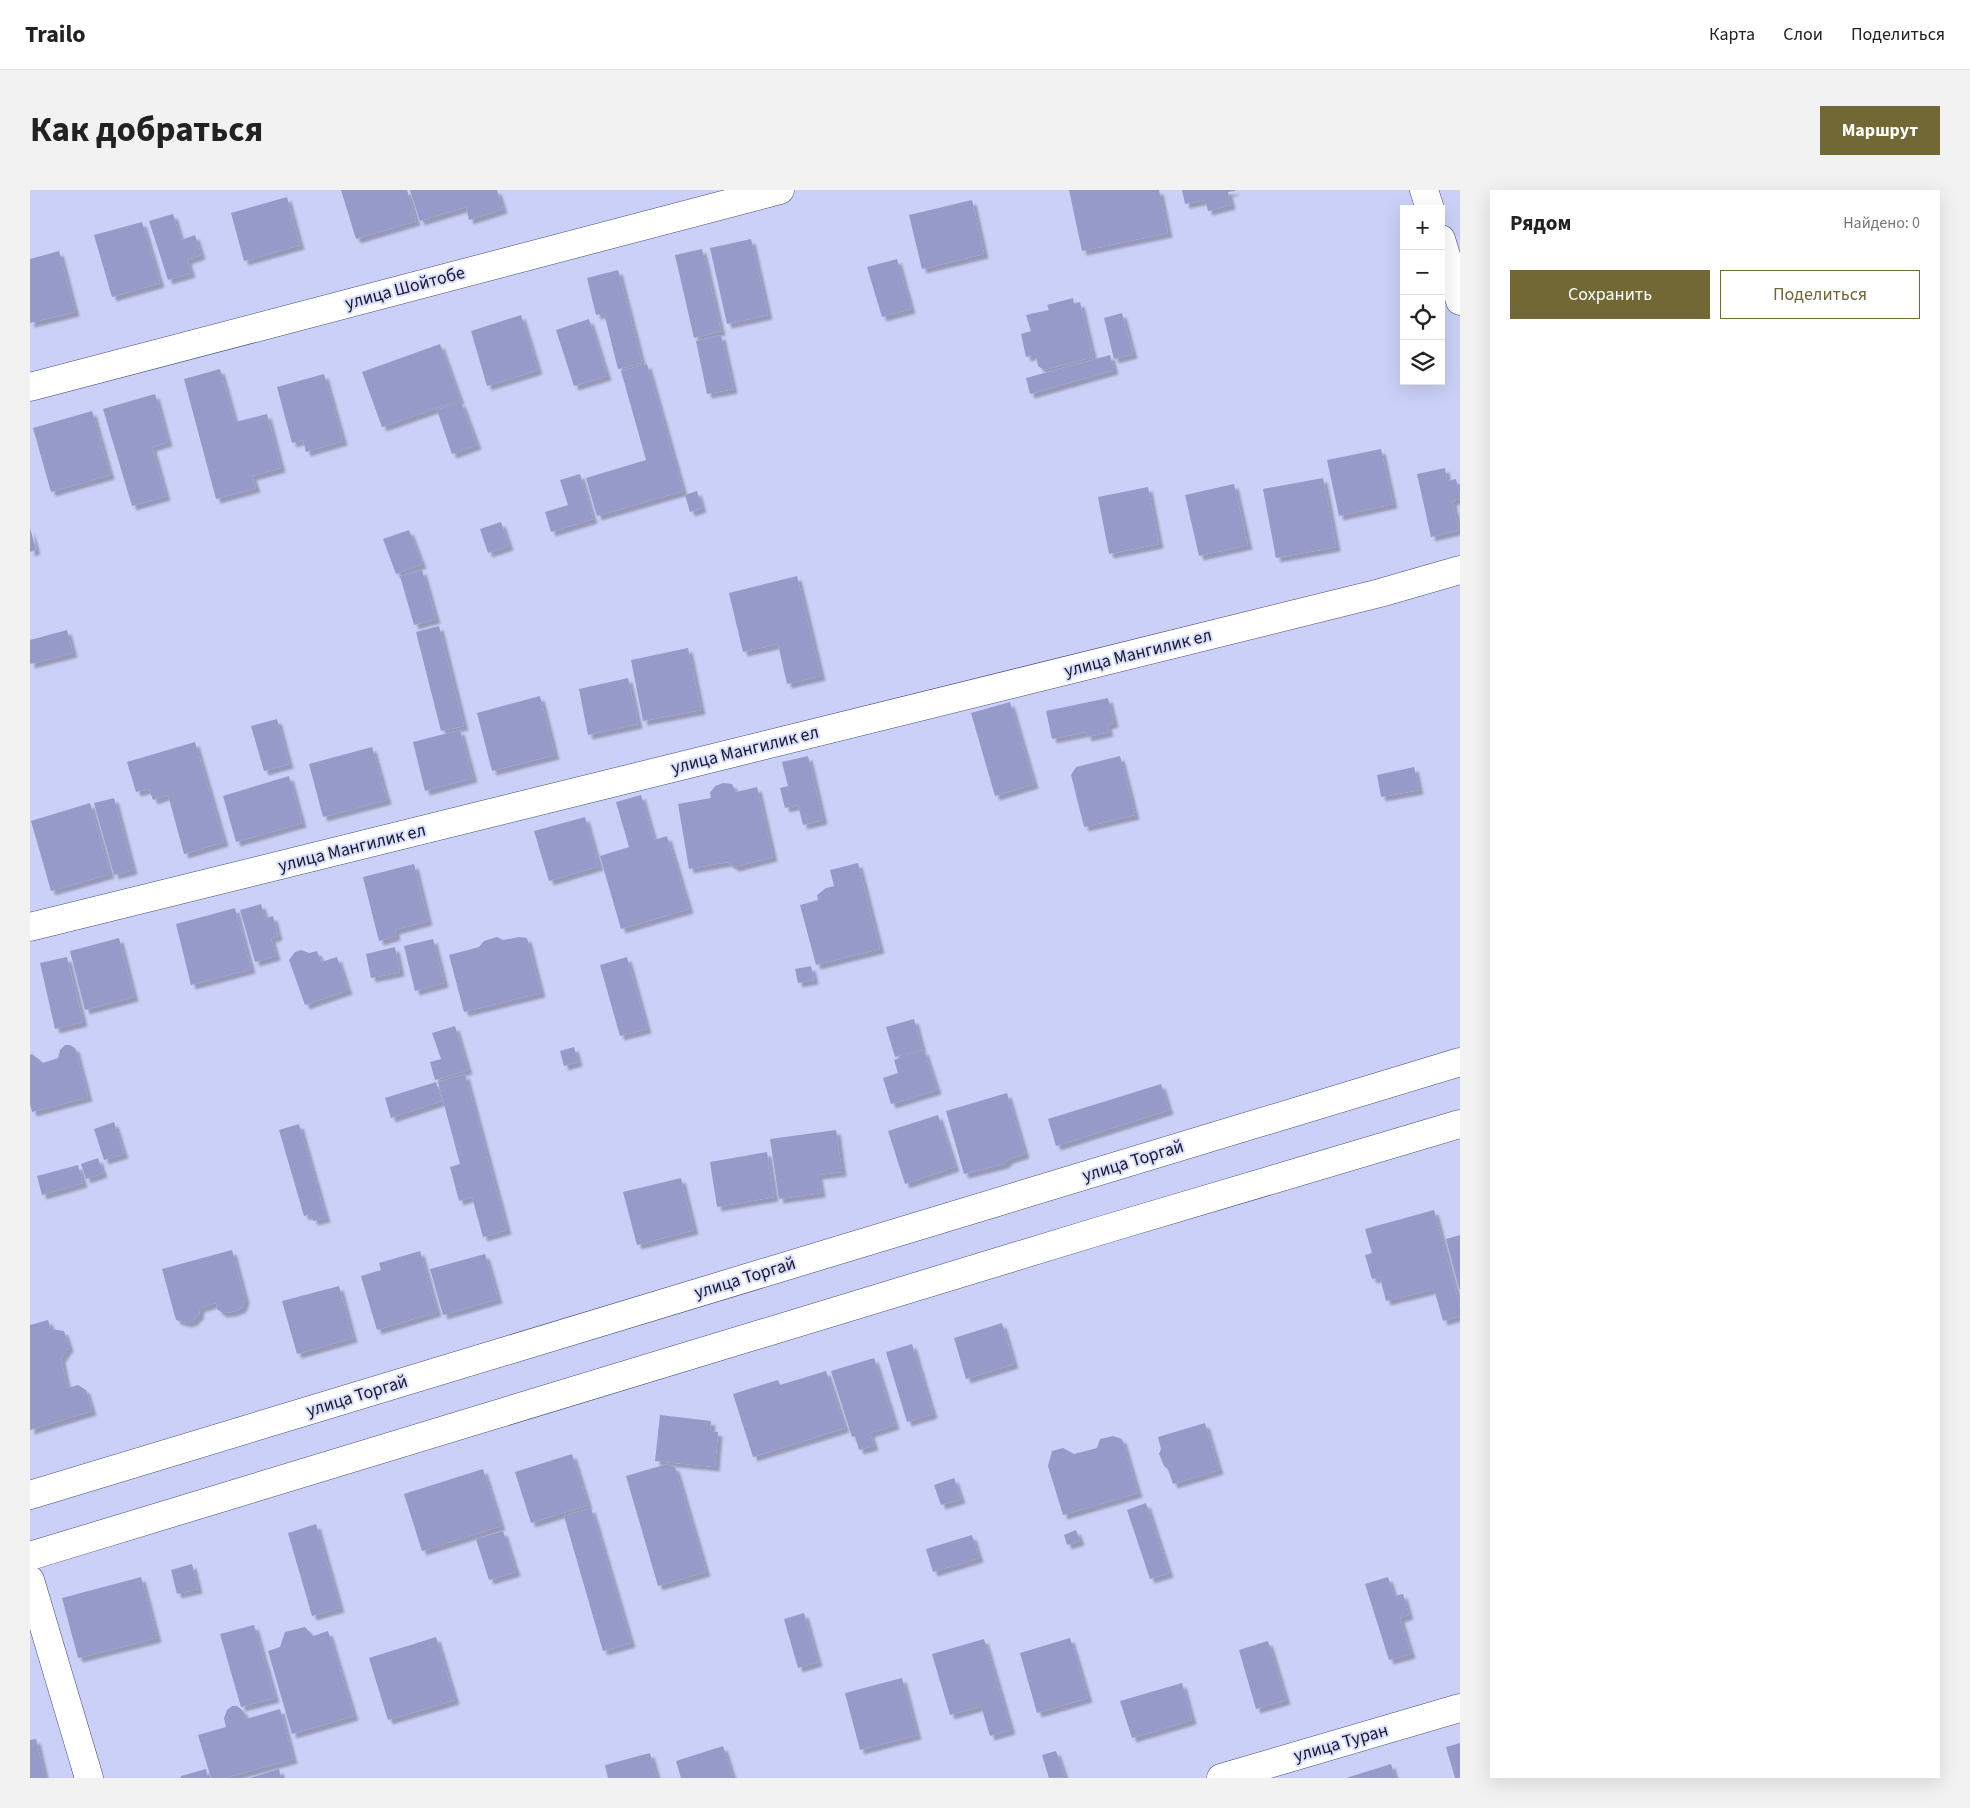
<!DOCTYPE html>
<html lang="ru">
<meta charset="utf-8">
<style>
:root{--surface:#fff;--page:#f2f2f2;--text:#222;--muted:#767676;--line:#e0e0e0;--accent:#716835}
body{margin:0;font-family:"Source Sans 3",sans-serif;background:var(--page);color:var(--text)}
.controls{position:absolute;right:15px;top:15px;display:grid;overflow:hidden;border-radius:0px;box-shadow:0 5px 20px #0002}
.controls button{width:45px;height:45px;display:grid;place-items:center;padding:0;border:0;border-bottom:1px solid var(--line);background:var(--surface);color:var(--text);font:25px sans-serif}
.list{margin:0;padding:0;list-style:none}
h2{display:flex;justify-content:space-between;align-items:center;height:65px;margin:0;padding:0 20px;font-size:21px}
h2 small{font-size:16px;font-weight:400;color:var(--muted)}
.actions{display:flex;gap:10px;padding:15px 20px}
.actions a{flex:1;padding:11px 0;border:1px solid var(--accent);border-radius:0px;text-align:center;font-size:18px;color:var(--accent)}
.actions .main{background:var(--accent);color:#fff}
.icon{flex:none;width:28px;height:28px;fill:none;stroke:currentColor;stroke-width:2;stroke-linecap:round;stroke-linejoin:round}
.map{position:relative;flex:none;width:1430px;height:1588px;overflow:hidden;border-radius:0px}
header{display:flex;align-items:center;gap:30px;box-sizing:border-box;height:70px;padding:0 25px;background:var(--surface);border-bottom:1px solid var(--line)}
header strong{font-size:24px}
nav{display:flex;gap:28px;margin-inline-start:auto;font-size:18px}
.intro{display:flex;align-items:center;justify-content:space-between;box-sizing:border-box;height:120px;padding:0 30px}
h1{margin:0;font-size:35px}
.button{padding:12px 22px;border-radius:0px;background:var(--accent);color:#fff;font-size:18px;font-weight:700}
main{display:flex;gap:30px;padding:0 30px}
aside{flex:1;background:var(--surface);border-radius:0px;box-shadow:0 5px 20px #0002}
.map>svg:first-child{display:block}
.building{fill:#959ac9;filter:url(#shadow)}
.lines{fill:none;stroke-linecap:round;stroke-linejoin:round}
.minor-casing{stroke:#464973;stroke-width:29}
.minor{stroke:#fff;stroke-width:28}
.labels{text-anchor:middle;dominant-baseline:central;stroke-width:4;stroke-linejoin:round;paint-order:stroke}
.street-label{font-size:18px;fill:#181a2b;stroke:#dadefd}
</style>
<header>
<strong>Trailo</strong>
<nav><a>Карта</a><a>Слои</a><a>Поделиться</a></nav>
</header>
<div class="intro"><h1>Как добраться</h1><a class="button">Маршрут</a></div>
<main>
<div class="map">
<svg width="1430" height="1588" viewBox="0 0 1430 1588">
<defs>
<filter id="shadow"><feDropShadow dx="4.5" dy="4.5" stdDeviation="1" flood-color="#0004"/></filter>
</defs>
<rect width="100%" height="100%" fill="#cbd0f8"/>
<g class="building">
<polygon points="311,0 377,0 386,31 326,49"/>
<polygon points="380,0 467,0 473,19 439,30 436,17 390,31"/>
<polygon points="1039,0 1129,0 1138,43 1052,61"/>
<polygon points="1152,0 1205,0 1205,1 1198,2 1201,15 1178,21 1175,10 1155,14"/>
<polygon points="257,7 270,55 214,71 201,23"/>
<polygon points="942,10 954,64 892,79 879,25"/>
<polygon points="143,24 151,50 165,45 171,65 157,70 161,83 138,90 119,31"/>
<polygon points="112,32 130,93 82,107 64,45"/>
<polygon points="721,49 738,125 697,134 680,58"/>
<polygon points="672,59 691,141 664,148 645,65"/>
<polygon points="29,61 45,122 0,133 0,69"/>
<polygon points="867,69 881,119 852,127 837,77"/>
<polygon points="588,80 612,173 588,179 574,123 566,125 557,88"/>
<polygon points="1043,108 1044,114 1050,112 1063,167 1014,180 1008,176 1006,164 996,167 991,144 1001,141 996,125 1019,120 1017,115"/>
<polygon points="1092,123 1103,164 1084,169 1074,128"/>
<polygon points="491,125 508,180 457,196 441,141"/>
<polygon points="559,129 577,186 544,196 526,140"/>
<polygon points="691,145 703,199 677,204 666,151"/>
<polygon points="410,154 430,210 352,237 332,182"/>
<polygon points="1080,165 1084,180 1000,204 996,188"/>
<polygon points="617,174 653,301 567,326 556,288 616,270 591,181"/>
<polygon points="190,179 205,232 237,224 251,278 222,286 226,298 186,309 154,189"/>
<polygon points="294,184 313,251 276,262 273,250 262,253 247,197"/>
<polygon points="125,204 138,252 122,257 136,306 102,316 73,219"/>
<polygon points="431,212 447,255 422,264 407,220"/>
<polygon points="62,221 80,285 21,302 3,238"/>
<polygon points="1351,259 1363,314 1309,326 1297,270"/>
<polygon points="1415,278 1417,291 1426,289 1430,307 1430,309 1422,311 1429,340 1401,347 1387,284"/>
<polygon points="550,284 563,329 521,342 515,322 538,315 530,290"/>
<polygon points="1293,288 1306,357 1246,368 1233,299"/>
<polygon points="1204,294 1218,355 1169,366 1155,305"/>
<polygon points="1118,297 1129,354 1079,364 1068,307"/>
<polygon points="667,301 672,318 660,322 655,305"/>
<polygon points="471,332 479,356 458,363 450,339"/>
<polygon points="0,338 6,360 0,362"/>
<polygon points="379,340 392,374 366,384 353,349"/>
<polygon points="392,380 406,429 384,435 370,386"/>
<polygon points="767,386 791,486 757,494 748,454 713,462 699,403"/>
<polygon points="409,436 434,536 411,541 386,442"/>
<polygon points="37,440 43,463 0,474 0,450"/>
<polygon points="658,458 671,520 613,531 601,470"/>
<polygon points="598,488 608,534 558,545 549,499"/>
<polygon points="510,506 525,565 462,581 447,523"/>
<polygon points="1078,508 1084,533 1077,535 1079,542 1057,547 1056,542 1022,549 1016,521"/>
<polygon points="980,512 1004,594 965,606 941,523"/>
<polygon points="247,529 259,574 234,581 221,536"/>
<polygon points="430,540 443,588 395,601 383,552"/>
<polygon points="165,552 194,652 154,664 138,605 123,610 119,599 106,602 97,572"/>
<polygon points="342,557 357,610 293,627 279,574"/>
<polygon points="778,566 793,630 773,635 768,615 755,618 750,598 758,596 752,572"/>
<polygon points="1090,566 1105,625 1054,637 1041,585 1046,577"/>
<polygon points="1384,577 1389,600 1351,607 1347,585"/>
<polygon points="259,586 272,633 206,652 193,606"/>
<polygon points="693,593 702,594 706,602 727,597 743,667 705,677 697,672 659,679 648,614 681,608 680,603 685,596"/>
<polygon points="611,605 624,650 637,646 659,719 591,739 570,666 599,657 586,612"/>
<polygon points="84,608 103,680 84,685 64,613"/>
<polygon points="60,613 80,684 21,701 1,631"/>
<polygon points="555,627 569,676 519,691 504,641"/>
<polygon points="828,673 850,759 786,775 770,715 788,710 787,705 796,698 804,696 800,680"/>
<polygon points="384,674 398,731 365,740 366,746 349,751 333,687"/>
<polygon points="231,714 235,728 243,726 248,746 241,748 246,766 225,772 210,720"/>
<polygon points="205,718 221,779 161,795 146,734"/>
<polygon points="467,747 473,750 490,747 497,748 511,803 434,822 419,765 449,757 454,751"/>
<polygon points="89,748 104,807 55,820 40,761"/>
<polygon points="403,749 414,793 385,801 374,756"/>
<polygon points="365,757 370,782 341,788 336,764"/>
<polygon points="271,760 279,763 287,761 291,772 307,767 318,800 275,815 259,770 265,762"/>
<polygon points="37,767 53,832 25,839 10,773"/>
<polygon points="597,767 617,839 590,846 570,775"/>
<polygon points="781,776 784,790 768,793 765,779"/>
<polygon points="884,829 892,859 865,867 856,837"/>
<polygon points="425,836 438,880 405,890 400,872 411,869 402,843"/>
<polygon points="35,855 40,855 45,858 58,907 2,922 0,914 0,865 2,864 13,873 28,868 30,860"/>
<polygon points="544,857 548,872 534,876 530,861"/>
<polygon points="894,860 907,900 861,914 853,888 868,883 864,870"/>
<polygon points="435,884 477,1040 453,1047 442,1007 429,1011 420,977 430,974 408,892"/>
<polygon points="406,892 412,911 361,928 355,908"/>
<polygon points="1131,894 1139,920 1026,956 1018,929"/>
<polygon points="977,903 995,964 979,969 974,974 934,984 916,921"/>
<polygon points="908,925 925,977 875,994 858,941"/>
<polygon points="84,932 94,964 74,970 64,939"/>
<polygon points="269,934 296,1028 283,1031 281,1024 274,1026 249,940"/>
<polygon points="806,940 812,982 788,985 791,1003 749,1009 740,949"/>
<polygon points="737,962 744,1007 687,1017 680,972"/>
<polygon points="68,968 73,983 56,989 51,974"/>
<polygon points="48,975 53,993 12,1005 7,986"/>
<polygon points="651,988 664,1040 607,1055 593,1002"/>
<polygon points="1404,1020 1430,1117 1430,1126 1413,1131 1404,1099 1356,1111 1350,1087 1342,1089 1335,1065 1342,1063 1335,1039"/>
<polygon points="1430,1045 1430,1099 1429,1099 1416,1049"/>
<polygon points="202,1060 215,1109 212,1118 202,1122 193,1123 187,1119 186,1113 170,1118 169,1125 163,1131 157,1133 146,1130 132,1079"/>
<polygon points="390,1061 407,1122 347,1140 331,1086 351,1080 349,1073"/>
<polygon points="455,1064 468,1109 413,1125 400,1079"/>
<polygon points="309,1096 323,1148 267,1164 252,1111"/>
<polygon points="18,1130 21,1139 34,1141 39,1157 31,1168 37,1198 48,1195 56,1200 62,1221 0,1240 0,1135"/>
<polygon points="972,1133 984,1174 936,1189 924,1148"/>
<polygon points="882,1154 903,1224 877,1232 856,1162"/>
<polygon points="844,1168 865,1235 840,1243 844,1256 829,1260 825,1246 822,1247 801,1181"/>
<polygon points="796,1181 815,1238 723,1267 703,1204 748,1190 750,1195"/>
<polygon points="630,1225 681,1231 680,1241 688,1242 685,1277 625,1271"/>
<polygon points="1175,1233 1189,1280 1143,1294 1138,1279 1134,1276 1129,1264 1131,1259 1128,1247"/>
<polygon points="1083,1246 1092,1249 1108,1303 1033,1325 1018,1276 1022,1261 1033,1258 1044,1264 1067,1258 1070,1249"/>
<polygon points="542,1264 558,1315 501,1333 485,1282"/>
<polygon points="637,1274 645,1277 676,1382 628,1396 596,1286"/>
<polygon points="453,1279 471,1336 392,1361 374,1304"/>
<polygon points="924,1288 931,1309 911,1315 904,1295"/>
<polygon points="1116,1313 1139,1383 1120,1389 1097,1320"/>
<polygon points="561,1318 601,1453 573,1461 534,1326"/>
<polygon points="286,1334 310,1418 282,1426 258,1343"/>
<polygon points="1046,1340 1050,1351 1037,1355 1034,1345"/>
<polygon points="473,1341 486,1382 459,1390 446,1349"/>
<polygon points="942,1345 949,1368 903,1382 896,1359"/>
<polygon points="162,1374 168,1399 147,1404 141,1380"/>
<polygon points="111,1387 127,1448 48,1468 32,1408"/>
<polygon points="1358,1387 1364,1406 1373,1404 1379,1425 1370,1428 1381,1464 1359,1470 1335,1394"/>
<polygon points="774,1423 788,1472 768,1478 754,1429"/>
<polygon points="224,1435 245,1508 211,1517 190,1444"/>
<polygon points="275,1437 283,1446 298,1441 324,1526 262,1544 238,1461 250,1457 255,1442"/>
<polygon points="406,1447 425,1510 358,1530 339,1468"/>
<polygon points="1040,1448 1058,1508 1007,1523 990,1463"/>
<polygon points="954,1449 981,1540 960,1546 951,1516 920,1525 902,1464"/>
<polygon points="1238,1451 1256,1510 1226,1519 1209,1460"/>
<polygon points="872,1488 887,1545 830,1560 815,1503"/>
<polygon points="1152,1493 1162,1530 1102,1548 1090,1511"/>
<polygon points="202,1516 207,1516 213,1521 216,1529 250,1519 263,1569 195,1588 181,1588 168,1545 196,1537 194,1528 197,1520"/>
<polygon points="6,1549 15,1588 0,1588 0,1550"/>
<polygon points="1430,1553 1430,1588 1425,1588 1416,1557"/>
<polygon points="693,1556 703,1588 651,1588 646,1571"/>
<polygon points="1026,1561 1035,1587 1019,1588 1012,1565"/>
<polygon points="620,1563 627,1588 578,1588 575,1575"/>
<polygon points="1361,1574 1365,1588 1316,1588"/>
<polygon points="176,1579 178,1588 151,1588 151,1586"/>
<polygon points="249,1579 251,1588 220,1588"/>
</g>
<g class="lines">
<defs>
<g id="minor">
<polyline points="1394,0 1400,19"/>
<polyline points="1411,49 1430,111"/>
<polyline points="0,197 750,0"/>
<polyline points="0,737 1350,403 1430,380"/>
<polyline points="0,1305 1430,872"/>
<polyline points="0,1366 1076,1039 1430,934"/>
<polyline points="0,1390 59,1588"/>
<polyline points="1191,1588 1430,1518"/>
</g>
</defs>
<use href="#minor" class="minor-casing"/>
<use href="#minor" class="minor"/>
</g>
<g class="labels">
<g class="street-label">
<text transform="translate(375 98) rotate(-15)">улица Шойтобе</text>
<text transform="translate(1108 463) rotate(-14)">улица Мангилик ел</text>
<text transform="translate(715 560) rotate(-14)">улица Мангилик ел</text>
<text transform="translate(322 658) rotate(-14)">улица Мангилик ел</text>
<text transform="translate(1103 971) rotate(-17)">улица Торгай</text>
<text transform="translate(715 1088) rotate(-17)">улица Торгай</text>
<text transform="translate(327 1206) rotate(-17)">улица Торгай</text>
<text transform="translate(1311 1553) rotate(-16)">улица Туран</text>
</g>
</g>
</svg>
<div class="controls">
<button>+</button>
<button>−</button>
<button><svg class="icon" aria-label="locate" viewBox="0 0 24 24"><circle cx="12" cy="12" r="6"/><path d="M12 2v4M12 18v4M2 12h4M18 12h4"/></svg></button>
<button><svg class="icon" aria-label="layers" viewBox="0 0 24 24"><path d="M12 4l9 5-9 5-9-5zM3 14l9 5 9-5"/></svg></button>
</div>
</div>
<aside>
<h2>Рядом<small>Найдено: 0</small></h2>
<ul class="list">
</ul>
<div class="actions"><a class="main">Сохранить</a><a>Поделиться</a></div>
</aside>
</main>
